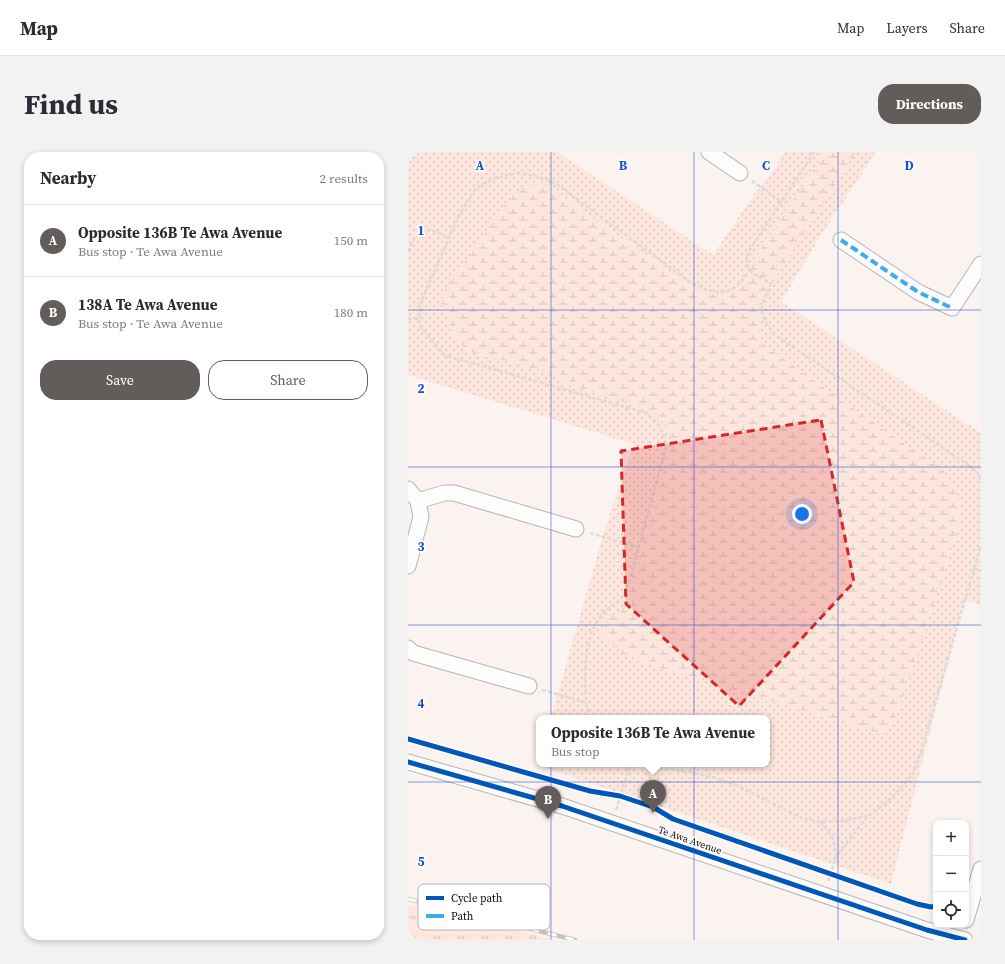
<!DOCTYPE html>
<meta charset="utf-8">
<style>
:root{--surface:#fff;--page:#f2f2f3;--text:#2b2b33;--muted:#7c7c81;--line:#e1e1e2;--accent:#625c5a}
body{margin:0;font-family:"Source Serif 4",serif;background:var(--page);color:var(--text)}
.controls{position:absolute;right:12px;bottom:12px;display:grid;overflow:hidden;border-radius:8px;box-shadow:0 2px 6px #0003}
.controls button{width:36px;height:36px;display:grid;place-items:center;padding:0;border:0;border-bottom:1px solid var(--line);background:var(--surface);color:var(--text);font:20px sans-serif}
.you{position:absolute;left:394px;top:362px;width:14px;height:14px;margin:-10px;border:3px solid #fff;border-radius:50%;background:#1a73e8;box-shadow:0 0 0 6px #1a73e833}
.badge{display:grid;place-items:center;width:26px;height:26px;border-radius:50%;background:var(--accent);color:#fff;font-size:13px;font-weight:700}
.pin{position:absolute;translate:-50% -33px;filter:drop-shadow(0 1px 2px #0008)}
.pin::after{content:'';position:absolute;top:21px;width:14px;height:12px;background:inherit;clip-path:polygon(0 0,100% 0,50% 100%)}
.popup{position:absolute;left:128px;top:563px;width:234px;height:52px;box-sizing:border-box;display:grid;place-content:center;border-radius:8px;background:var(--surface);filter:drop-shadow(0 1px 3px #0005);font-size:13px;white-space:nowrap;color:var(--muted)}
.popup b{font-size:15px;color:var(--text)}
.popup::after{content:'';position:absolute;left:50%;top:100%;margin-left:-8px;border:8px solid transparent;border-top-color:var(--surface)}
.list{margin:0;padding:0;list-style:none}
h2{display:flex;justify-content:space-between;align-items:center;height:52px;margin:0;padding:0 16px;font-size:17px}
h2 small{font-size:13px;font-weight:400;color:var(--muted)}
.list li{display:grid;grid-template-columns:26px 1fr auto;gap:12px;align-items:center;box-sizing:border-box;height:72px;padding:0 16px;border-top:1px solid var(--line)}
.list b{display:block;font-size:15px;white-space:nowrap}
.list p{margin:0;font-size:13px;white-space:nowrap;color:var(--muted)}
.list em{font-size:13px;font-style:normal;color:var(--muted)}
.actions{display:flex;gap:8px;padding:12px 16px}
.actions a{flex:1;padding:9px 0;border:1px solid var(--accent);border-radius:16px;text-align:center;font-size:14px;color:var(--accent)}
.actions .main{background:var(--accent);color:#fff}
.icon{flex:none;width:22px;height:22px;fill:none;stroke:currentColor;stroke-width:2;stroke-linecap:round;stroke-linejoin:round}
.map{position:relative;flex:none;width:573px;height:788px;overflow:hidden;border-radius:16px}
header{display:flex;align-items:center;gap:24px;box-sizing:border-box;height:56px;padding:0 20px;background:var(--surface);border-bottom:1px solid var(--line)}
header strong{font-size:19px}
nav{display:flex;gap:22px;margin-inline-start:auto;font-size:14px}
.intro{display:flex;align-items:center;justify-content:space-between;box-sizing:border-box;height:96px;padding:0 24px}
h1{margin:0;font-size:28px}
.button{padding:10px 18px;border-radius:16px;background:var(--accent);color:#fff;font-size:14px;font-weight:700}
main{display:flex;gap:24px;padding:0 24px}
aside{flex:1;background:var(--surface);border-radius:16px;box-shadow:0 2px 6px #0003}
.map>svg:first-child{display:block}
.grass{fill:url(#grass-tufts)}
.wetland{fill:url(#wetland-marsh)}
.park{fill:url(#park-dots)}
.lines{fill:none;stroke-linecap:round;stroke-linejoin:round}
.minor-casing{stroke:#b9b3b1;stroke-width:17}
.path{stroke:#dcdada;stroke-width:2.5;stroke-dasharray:4 2;stroke-linecap:butt}
.minor{stroke:#fefdfd;stroke-width:15}
.rail-casing{stroke:#c4c2c0;stroke-width:4.5}
.rail{stroke:#fff;stroke-width:3;stroke-dasharray:9;stroke-linecap:butt}
.quiet{stroke:#3fa9f5;stroke-width:4;stroke-dasharray:8 4;stroke-linecap:butt}
.cycleway-casing{stroke:#fff;stroke-width:8}
.cycleway{stroke:#0057b8;stroke-width:5}
.marked{fill:#d62828;fill-opacity:0.2;stroke:#d62828;stroke-width:3;stroke-dasharray:8 5;stroke-linejoin:round}
.grid{fill:none;stroke:#1d4ed8;stroke-width:1;stroke-opacity:0.55}
.labels{text-anchor:middle;dominant-baseline:central;stroke-width:3.5;stroke-linejoin:round;paint-order:stroke}
.street-label{font-size:10px;fill:#0f0b09;stroke:#fff}
.key{fill:#fff;stroke:#b7b6b5;stroke-width:1}
.key-label{font-size:11px;fill:#0f0b09}
.grid-label{font-size:13px;text-anchor:middle;font-weight:bold;fill:#1d4ed8;stroke:#fff;stroke-width:3.5;stroke-linejoin:round;paint-order:stroke}
</style>
<header>
<strong>Map</strong>
<nav><a>Map</a><a>Layers</a><a>Share</a></nav>
</header>
<div class="intro"><h1>Find us</h1><a class="button">Directions</a></div>
<main>
<aside>
<h2>Nearby<small>2 results</small></h2>
<ul class="list">
<li><span class="badge">A</span><div><b>Opposite 136B Te Awa Avenue</b><p>Bus stop · Te Awa Avenue</p></div><em>150 m</em></li>
<li><span class="badge">B</span><div><b>138A Te Awa Avenue</b><p>Bus stop · Te Awa Avenue</p></div><em>180 m</em></li>
</ul>
<div class="actions"><a class="main">Save</a><a>Share</a></div>
</aside>
<div class="map">
<svg width="573" height="788" viewBox="0 0 573 788">
<defs>
<pattern id="grass-tufts" width="24" height="20" patternUnits="userSpaceOnUse"><rect width="24" height="20" fill="#fde6de"/><path d="M3 7l-1-3M5 7V3M7 7l1-3M15 17l-1-3M17 17v-4M19 17l1-3" fill="none" stroke="#d8c4bd"/></pattern>
<pattern id="wetland-marsh" width="20" height="14" patternUnits="userSpaceOnUse"><rect width="20" height="14" fill="#fde6de"/><path d="M1 5h8M5 5V1M11 12h8M15 12V8" fill="none" stroke="#d8c4bd"/></pattern>
<pattern id="park-dots" width="8" height="8" patternUnits="userSpaceOnUse"><rect width="8" height="8" fill="#fde6de"/><path d="M2 2h.1M6 6h.1" fill="none" stroke="#d8c4bd" stroke-width="1.8" stroke-linecap="round"/></pattern>
</defs>
<rect width="100%" height="100%" fill="#fbf3f0"/>
<polygon class="grass" points="0,752 147,788 0,788"/>
<polygon class="wetland" points="417,0 448,0 357,143 350,166 535,318 545,330 551,350 552,372 487,570 476,583 222,507 193,483 199,464 241,258 163,234 144,222 59,199 45,183 33,149 38,135 104,42 120,33 139,34 289,138 310,143 331,130"/>
<polygon class="park" points="0,0 149,0 305,103 347,41 359,28 377,0 417,0 331,130 309,143 289,138 139,34 120,33 104,42 39,135 33,149 45,183 59,199 144,222 163,234 241,258 258,273 264,292 213,461 199,464 193,483 222,507 476,583 487,570 552,372 551,350 545,331 535,318 437,251 354,191 350,165 357,143 448,0 468,0 413,83 373,150 573,281 573,454 556,447 483,732 129,613 131,608 131,612 359,612 359,566 143,566 196,380 226,292 0,223"/>
<g class="lines">
<defs>
<g id="minor">
<polyline points="301,0 332,21"/>
<polyline points="433,88 510,140 544,156 573,112"/>
<polyline points="0,337 10,349 13,365 0,414"/>
<polyline points="10,349 36,341 46,341 168,377"/>
<polyline points="0,496 5,501 121,534"/>
<polyline points="0,610 154,654 519,778 557,788"/>
<polyline points="558,768 573,717"/>
</g>
</defs>
<use href="#minor" class="minor-casing"/>
<g class="path">
<path d="M406,0L341,99C334,120 346,121 362,131C363,136 360,139 358,143C349,161 356,169 367,183L559,312L571,323L573,330"/>
<polyline points="344,29 374,50"/>
<path d="M0,100C9,76 19,72 41,87"/>
<polyline points="0,167 11,167"/>
<polyline points="182,381 230,395"/>
<polyline points="565,416 573,419"/>
<polyline points="134,538 177,550"/>
<path d="M181,566C175,537 174,491 191,466C197,457 205,454 212,447C216,443 218,439 220,434L258,295C255,277 251,272 238,261L36,203L11,173L12,152L50,65L68,36L87,26L110,21L128,24L147,31L282,130C308,143 325,147 341,118"/>
<polyline points="221,612 281,620 307,626 330,634 394,666 411,670 435,669 459,664"/>
<polyline points="208,658 222,613"/>
<polyline points="412,670 424,684 429,703"/>
<polyline points="420,729 429,703 460,664 478,651 492,637 505,622 513,600 573,393"/>
</g>
<use href="#minor" class="minor"/>
<defs>
<polyline id="rail" points="0,747 167,788"/>
</defs>
<use href="#rail" class="rail-casing"/>
<use href="#rail" class="rail"/>
<polyline class="quiet" points="433,88 510,140 544,156"/>
<defs>
<g id="cycleway">
<polyline points="0,587 182,639 212,644 245,655 265,667 509,752 523,755 528,754"/>
<polyline points="0,610 154,654 519,778 557,788"/>
</g>
</defs>
<use href="#cycleway" class="cycleway-casing"/>
<use href="#cycleway" class="cycleway"/>
</g>
<path class="marked" d="M413,268L446,430L331,554L218,452L213,299Z"/>
<path class="grid" d="M143,0V788M286,0V788M430,0V788M0,158H573M0,315H573M0,473H573M0,630H573"/>
<g class="labels">
<g class="street-label">
<text transform="translate(282 688) rotate(19)">Te Awa Avenue</text>
</g>
</g>
<rect x="10" y="732" width="132" height="46" rx="6" class="key"/>
<rect x="18" y="744" width="18" height="4" fill="#0057b8"/>
<rect x="18" y="762" width="18" height="4" fill="#3fa9f5"/>
<g class="key-label">
<text x="43" y="750">Cycle path</text>
<text x="43" y="768">Path</text>
</g>
<g class="grid-label">
<text x="72" y="18">A</text>
<text x="215" y="18">B</text>
<text x="358" y="18">C</text>
<text x="501" y="18">D</text>
<text x="13" y="83">1</text>
<text x="13" y="241">2</text>
<text x="13" y="399">3</text>
<text x="13" y="556">4</text>
<text x="13" y="714">5</text>
</g>
</svg>
<div class="controls">
<button>+</button>
<button>−</button>
<button><svg class="icon" aria-label="locate" viewBox="0 0 24 24"><circle cx="12" cy="12" r="6"/><path d="M12 2v4M12 18v4M2 12h4M18 12h4"/></svg></button>
</div>
<div class="you"></div>
<div class="pin badge" style="left:245px;top:661px">A</div>
<div class="popup"><b>Opposite 136B Te Awa Avenue</b>Bus stop</div>
<div class="pin badge" style="left:140px;top:667px">B</div>
</div>
</main>
